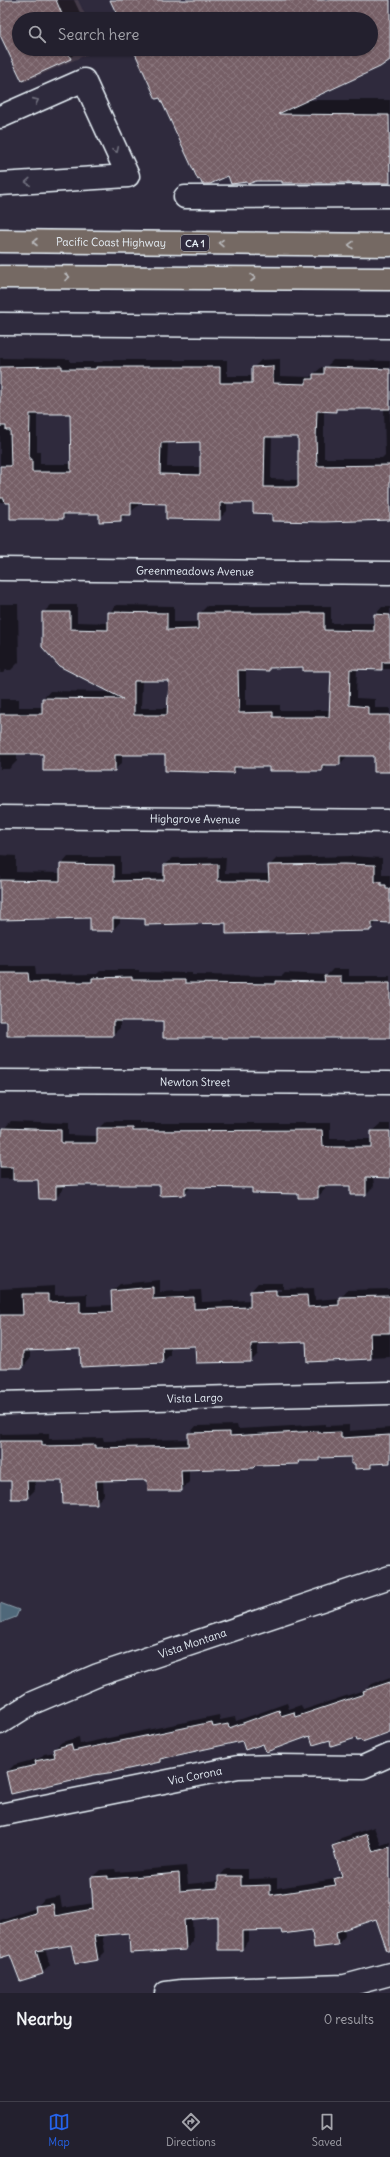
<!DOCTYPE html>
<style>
:root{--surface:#23202e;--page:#2f2d3a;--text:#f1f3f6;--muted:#a3a3aa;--line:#403e4a;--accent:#2563eb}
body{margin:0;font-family:Delius,sans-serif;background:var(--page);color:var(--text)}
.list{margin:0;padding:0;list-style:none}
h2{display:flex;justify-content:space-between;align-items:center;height:52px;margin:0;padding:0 16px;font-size:17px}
h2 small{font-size:13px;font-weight:400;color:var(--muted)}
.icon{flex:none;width:22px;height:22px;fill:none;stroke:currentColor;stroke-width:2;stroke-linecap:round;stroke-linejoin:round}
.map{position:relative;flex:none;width:390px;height:1993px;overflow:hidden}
.search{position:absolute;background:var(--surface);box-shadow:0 1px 3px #0004;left:12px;right:12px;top:12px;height:44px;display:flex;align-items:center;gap:10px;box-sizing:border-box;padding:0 14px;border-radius:22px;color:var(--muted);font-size:15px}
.sheet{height:108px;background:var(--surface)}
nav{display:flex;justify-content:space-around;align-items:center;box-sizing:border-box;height:56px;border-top:1px solid var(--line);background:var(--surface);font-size:11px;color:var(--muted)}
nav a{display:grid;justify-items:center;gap:2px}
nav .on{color:var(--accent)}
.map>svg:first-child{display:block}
.built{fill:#443a49}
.water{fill:#50687a;stroke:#8d9fac}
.shadow{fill:#0007;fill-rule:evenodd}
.building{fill:url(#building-cross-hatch);stroke:#e8f1f8;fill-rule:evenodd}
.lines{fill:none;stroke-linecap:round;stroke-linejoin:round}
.minor-casing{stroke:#e8f1f8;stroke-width:25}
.highway-casing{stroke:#e8f1f8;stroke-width:25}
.minor{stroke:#2f2a3d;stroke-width:22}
.highway{stroke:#756964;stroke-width:22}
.oneway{stroke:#70707e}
.oneway2{stroke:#babbbd}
.labels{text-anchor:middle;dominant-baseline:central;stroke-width:3.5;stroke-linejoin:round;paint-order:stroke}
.shield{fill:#2f2a3d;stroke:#b0b5c0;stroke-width:1}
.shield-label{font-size:10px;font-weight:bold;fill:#e8f1f8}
.street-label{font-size:11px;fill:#e8f1f8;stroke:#2f2a3d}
</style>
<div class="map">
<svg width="390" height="1993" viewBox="0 0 390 1993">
<defs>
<pattern id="building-cross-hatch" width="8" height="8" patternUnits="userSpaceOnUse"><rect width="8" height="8" fill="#765e66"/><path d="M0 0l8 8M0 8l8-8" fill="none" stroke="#8a767d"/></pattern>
</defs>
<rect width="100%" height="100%" fill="#2f2a3d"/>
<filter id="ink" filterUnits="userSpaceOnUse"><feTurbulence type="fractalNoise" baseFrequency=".025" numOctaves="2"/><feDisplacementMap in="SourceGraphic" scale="8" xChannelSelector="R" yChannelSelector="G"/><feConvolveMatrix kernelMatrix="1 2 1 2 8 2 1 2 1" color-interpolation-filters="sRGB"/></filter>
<g filter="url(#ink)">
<polygon class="built" points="0,0 78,0 87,19 19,19 19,49 100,49 24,82 0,27"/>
<polygon class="water" points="0,1603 19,1610 16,1617 0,1623"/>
<g class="shadow">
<polygon points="0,0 74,0 83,19 19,19 19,49 79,49 70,58 22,80 0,32"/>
<polygon points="112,0 390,0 390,60 307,100 390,100 390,181 352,182 229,175 161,96 134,49 371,49 371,19 120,19"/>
<path d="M0,358L70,359V362H102L104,360H227V376H253V368L261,360L280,359V376L310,377L322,367H326L333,360L390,361V519L273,513L254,502H227V511L219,519L167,503H138V506L120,520L100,513H68L63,518H11V502H0ZM338,408H384L385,455L382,458H324V410L335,411ZM37,413H71L72,464H40V452H37ZM272,436H299V480L271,479ZM201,441V467H167L168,442Z"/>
<polygon points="0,604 18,604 19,662 11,670 6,670 3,673 0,673"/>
<path d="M51,605H77V622L109,623V613L116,605L174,606V622H199L200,613L207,606H331V623H375V615L382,607H390V669H357L356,698L375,699V708H390V771L375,755H348L340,764H328L322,770L240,766L233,772L166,754H122V763L114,770L44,753H17V761L9,769H0V699H19V707H43V699L50,691L110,692L43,613ZM304,666L332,670L331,710H280V705H246V669L268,670L271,667ZM142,680H170L169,708H141Z"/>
<polygon points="0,855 16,856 16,872 61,873 61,865 68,857 121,857 121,874 165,873 165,865 173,858 226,857 225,873 270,874 269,866 277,858 352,856 382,858 382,875 390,875 390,922 378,921 369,930 120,917 120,922 113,930 91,917 0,919"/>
<polygon points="0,966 35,966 36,975 97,974 101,970 139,970 139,972 192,973 192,975 282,976 285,973 327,975 333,969 349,969 349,976 390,976 390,1038 164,1020 120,1020 120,1028 112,1035 0,1020"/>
<polygon points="11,1121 68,1123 68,1135 98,1136 98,1129 106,1121 140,1121 140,1123 330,1123 330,1139 372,1139 372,1131 380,1124 390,1124 390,1177 373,1176 374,1186 366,1194 351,1186 325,1185 325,1189 318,1197 253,1187 192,1186 184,1194 161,1184 63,1184 63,1190 55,1198 39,1179 0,1179 0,1133"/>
<path d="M160,1280V1292L201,1290L202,1302L251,1300V1291L258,1283H283V1289L314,1288L315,1300L340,1298L347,1290L390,1289V1357L308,1361L307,1341L258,1342V1354L251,1361L196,1345H170V1355L162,1362L81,1348L30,1350V1359L23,1367L0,1351V1289L55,1286V1295L87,1294V1306L113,1305L112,1291L120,1284ZM257,1289H281V1291H257Z"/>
<polygon points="326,1424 326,1426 349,1425 349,1431 390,1428 390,1462 375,1463 371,1467 356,1463 352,1456 321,1457 318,1460 301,1460 298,1463 189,1468 189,1482 181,1490 148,1479 103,1480 104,1495 96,1503 63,1480 35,1480 35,1490 27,1498 12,1480 0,1480 0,1434 49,1433 49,1439 103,1438 104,1441 189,1439 189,1434 196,1426 237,1425 238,1429"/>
<polygon points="390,1677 390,1731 330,1738 310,1735 264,1743 243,1740 163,1758 160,1761 7,1772 14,1765 40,1758 44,1754 55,1752 54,1749 62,1742 79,1737 80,1744 219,1715 220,1720 235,1717 236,1721 287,1703 289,1709 301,1705 303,1710 367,1689 372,1684"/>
<polygon points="374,1827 381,1845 390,1842 390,1932 377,1918 344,1928 345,1936 338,1944 312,1929 249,1930 249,1941 242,1949 219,1916 192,1918 193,1941 186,1949 130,1932 102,1934 105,1952 98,1959 72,1943 45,1948 50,1966 42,1973 11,1954 0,1957 0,1920 36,1908 44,1899 60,1896 62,1908 94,1903 92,1877 100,1870 115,1869 116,1872 186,1866 188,1884 219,1881 219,1877 226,1869 248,1869 248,1879 277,1878 277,1888 335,1879 342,1872 333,1846 341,1838"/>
</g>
<g class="building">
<polygon points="0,0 56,0 64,19 19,19 19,49 66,49 71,59 22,81 0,35"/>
<polygon points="110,0 390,0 390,60 380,67 278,114 389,115 390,183 282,183 282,181 256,181 248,184 247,182 231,184 228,176 210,184 202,184 200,179 198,180 160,98 156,99 133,49 371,49 371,19 119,19"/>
<path d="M62,366V369H96V367H220V383H252V367L273,366V383L306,384V379H313V374H324V367L390,369V409H336V412L317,411L316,438L317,466L390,465V520L324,522L272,521V514L253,513V503H220V520L166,519V504L131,503V515H121V521L99,522V514H63V519H10V503H5L4,498H0V466H11L10,430H6V426H0V367ZM30,414H70L71,472H32V459H29ZM265,437H298V487H264ZM200,442V475L160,474L161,443Z"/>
<path d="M42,612H70V629L108,630V612L167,613V630L198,629V613H324V630L374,631V614L390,615V662H382V670L350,669L349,705L368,707V715H390V772H374V756H340V765H322V771H269V767H234V773L165,771V755H115V771H43V754H0V714H42V698L123,699L59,666L42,647ZM303,667V671H331L329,717H273V712L239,713L238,670L269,671V668ZM134,681H169L167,715H134Z"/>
<polygon points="60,864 114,865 114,881 164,880 164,865 218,864 218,881 269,881 268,865 344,864 375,865 375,882 381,882 381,885 386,885 386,889 390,889 390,923 372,922 372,929 370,929 370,931 226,934 226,923 145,925 145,919 113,918 113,931 90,931 90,918 0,920 0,880 60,881"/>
<polygon points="0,973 28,973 29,982 92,982 92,978 132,977 132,980 185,980 185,983 276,984 276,981 325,982 324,976 341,976 341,983 390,983 390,1038 163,1038 163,1021 113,1021 113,1036 7,1036 7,1021 0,1021"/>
<polygon points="3,1128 61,1130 61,1143 97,1143 97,1128 133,1128 133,1131 322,1130 323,1146 329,1147 371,1147 371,1131 390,1131 390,1178 366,1177 366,1195 350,1195 350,1186 318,1186 318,1198 298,1198 298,1194 252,1193 252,1188 185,1187 185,1195 160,1196 160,1185 79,1185 56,1186 56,1199 39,1199 38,1180 13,1180 13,1167 0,1167 0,1136 2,1136"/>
<polygon points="153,1287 153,1299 194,1297 194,1309 250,1307 250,1291 276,1290 276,1296 307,1295 308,1307 339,1305 339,1297 390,1296 390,1333 370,1333 371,1359 307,1362 306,1342 251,1344 251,1362 196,1363 195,1346 162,1347 163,1363 81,1367 80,1349 23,1351 23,1368 0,1368 0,1315 23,1315 22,1294 48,1294 48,1302 80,1301 80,1313 112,1312 111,1291"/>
<polygon points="318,1431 318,1433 341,1432 341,1438 390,1435 390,1463 371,1464 371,1468 355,1469 355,1464 351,1464 351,1457 319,1458 319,1461 298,1461 299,1464 257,1465 254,1468 181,1470 182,1491 148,1491 147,1480 96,1481 97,1504 63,1504 62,1481 27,1481 28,1499 11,1499 11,1481 0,1481 0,1441 42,1441 42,1446 96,1445 96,1448 188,1446 188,1433 230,1432 230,1436"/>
<polygon points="390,1682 390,1732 362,1742 361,1740 357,1741 356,1738 331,1746 330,1740 313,1745 310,1736 266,1752 263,1744 245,1750 242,1741 160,1759 160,1762 115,1772 94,1775 11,1794 6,1772 36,1765 35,1761 55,1757 53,1749 71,1744 73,1751 212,1722 213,1727 228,1724 229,1728 279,1710 281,1716 294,1712 295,1717 364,1694 363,1691"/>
<polygon points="367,1834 373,1852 390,1847 390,1951 387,1951 376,1919 336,1932 338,1945 314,1948 312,1930 282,1934 281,1930 242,1931 242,1950 218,1950 218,1917 184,1920 186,1950 130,1953 129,1933 94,1936 98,1960 75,1964 71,1945 36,1951 43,1974 20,1981 10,1955 0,1958 0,1924 36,1913 35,1906 53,1904 55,1916 93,1909 91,1877 108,1876 108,1879 179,1873 180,1891 218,1888 218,1876 241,1876 241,1886 270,1885 270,1895 336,1885 334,1879 342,1876 332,1846"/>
</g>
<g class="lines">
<defs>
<g id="minor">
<polyline points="0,117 84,80 128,176 0,184"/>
<polyline points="185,197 390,196"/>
<polyline points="0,324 390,327"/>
<path id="s1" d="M0,569L390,573"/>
<path id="s2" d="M0,817L390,821"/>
<path id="s3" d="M0,1081L390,1083"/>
<path id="s4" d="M0,1403L390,1393"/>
<path id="s5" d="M0,1723L32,1703L98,1675L390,1577"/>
<path id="s6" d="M0,1815L238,1767L277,1766L363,1767L390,1755"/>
<polyline points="166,1993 182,1991 345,1986 390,1974"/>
</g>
<g id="highway">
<path id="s7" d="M0,241L390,245"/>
<polyline points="0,277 390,279"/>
</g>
</defs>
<use href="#minor" class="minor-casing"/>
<use href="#highway" class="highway-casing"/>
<use href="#minor" class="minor"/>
<use href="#highway" class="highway"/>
</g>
<defs><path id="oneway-chevron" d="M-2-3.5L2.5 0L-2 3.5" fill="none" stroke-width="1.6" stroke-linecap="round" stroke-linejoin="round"/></defs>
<g class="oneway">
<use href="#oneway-chevron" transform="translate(36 101) rotate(-24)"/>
<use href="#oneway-chevron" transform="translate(116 150) rotate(65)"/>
<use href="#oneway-chevron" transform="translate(28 182) rotate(177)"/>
</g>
<g class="oneway2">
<use href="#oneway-chevron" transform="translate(35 242) rotate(-180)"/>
<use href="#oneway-chevron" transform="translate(221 243) rotate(-179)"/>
<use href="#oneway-chevron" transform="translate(351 245) rotate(-179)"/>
<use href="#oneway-chevron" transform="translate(67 277)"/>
<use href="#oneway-chevron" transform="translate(253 278)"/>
</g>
</g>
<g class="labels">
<rect class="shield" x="181" y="235" width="28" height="16" rx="3"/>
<g class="shield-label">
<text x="195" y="243">CA 1</text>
</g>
<g class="street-label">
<text stroke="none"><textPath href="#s7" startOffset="111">Pacific Coast Highway</textPath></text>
<text stroke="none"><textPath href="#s1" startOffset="195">Greenmeadows Avenue</textPath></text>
<text stroke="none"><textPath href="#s2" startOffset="195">Highgrove Avenue</textPath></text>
<text stroke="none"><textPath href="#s3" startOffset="195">Newton Street</textPath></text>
<text stroke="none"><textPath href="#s4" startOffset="195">Vista Largo</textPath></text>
<text stroke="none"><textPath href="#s5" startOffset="209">Vista Montana</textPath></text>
<text stroke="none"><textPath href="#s6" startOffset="199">Via Corona</textPath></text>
</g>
</g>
</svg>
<div class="search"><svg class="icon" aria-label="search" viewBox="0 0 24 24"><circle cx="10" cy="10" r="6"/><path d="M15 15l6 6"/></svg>Search here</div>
</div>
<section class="sheet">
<h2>Nearby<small>0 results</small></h2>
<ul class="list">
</ul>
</section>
<nav>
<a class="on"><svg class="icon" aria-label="map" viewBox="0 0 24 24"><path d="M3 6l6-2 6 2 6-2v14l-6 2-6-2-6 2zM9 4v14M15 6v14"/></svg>Map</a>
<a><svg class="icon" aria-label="directions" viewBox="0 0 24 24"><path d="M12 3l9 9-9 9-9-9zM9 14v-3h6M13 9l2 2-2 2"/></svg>Directions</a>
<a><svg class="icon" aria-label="saved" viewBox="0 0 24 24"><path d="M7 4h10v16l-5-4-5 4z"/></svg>Saved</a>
</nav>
